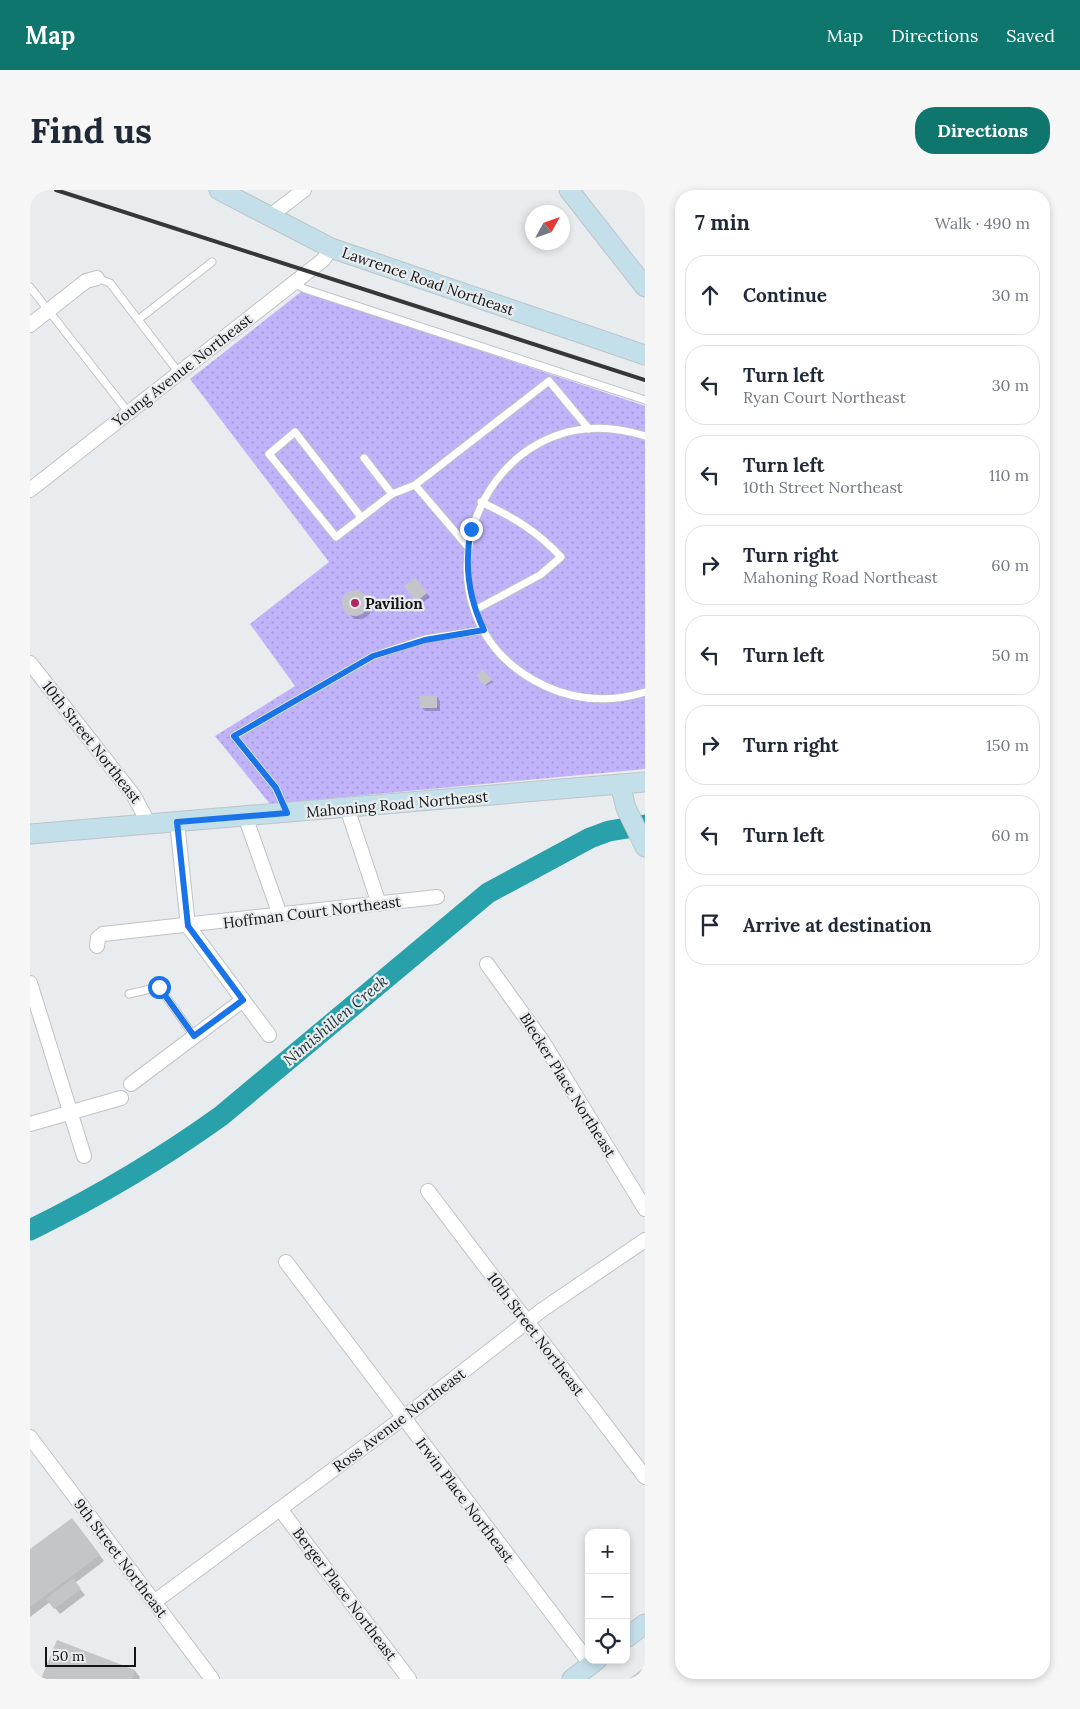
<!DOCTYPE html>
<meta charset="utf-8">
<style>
:root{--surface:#fff;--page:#f6f6f7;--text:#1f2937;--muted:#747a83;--line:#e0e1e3;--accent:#0f766e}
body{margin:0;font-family:Lora,serif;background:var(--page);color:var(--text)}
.controls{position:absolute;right:15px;bottom:15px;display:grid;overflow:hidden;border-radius:10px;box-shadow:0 2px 8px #0003}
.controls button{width:45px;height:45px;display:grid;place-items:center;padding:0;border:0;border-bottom:1px solid var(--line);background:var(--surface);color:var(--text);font:25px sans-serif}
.compass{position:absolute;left:495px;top:15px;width:45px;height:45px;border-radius:50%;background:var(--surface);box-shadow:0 2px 8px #0003;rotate:50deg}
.scale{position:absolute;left:15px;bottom:12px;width:91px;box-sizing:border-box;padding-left:5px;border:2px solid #141516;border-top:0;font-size:14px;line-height:18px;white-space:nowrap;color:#141516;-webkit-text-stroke:4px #e8ecef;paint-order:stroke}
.stop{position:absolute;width:15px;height:15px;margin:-11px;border:4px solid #1a73e8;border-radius:50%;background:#fff}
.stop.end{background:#1a73e8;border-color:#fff;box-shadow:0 1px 5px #0008}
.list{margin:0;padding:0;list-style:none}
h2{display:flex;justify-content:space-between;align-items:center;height:65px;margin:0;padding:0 20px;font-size:21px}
h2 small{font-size:16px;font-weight:400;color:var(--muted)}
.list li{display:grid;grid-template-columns:32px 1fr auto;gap:15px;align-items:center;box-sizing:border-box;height:80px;margin:0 10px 10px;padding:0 10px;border:1px solid var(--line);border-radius:20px}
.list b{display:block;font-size:19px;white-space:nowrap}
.list p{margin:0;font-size:16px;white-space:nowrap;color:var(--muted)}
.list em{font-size:16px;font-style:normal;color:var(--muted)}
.icon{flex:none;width:28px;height:28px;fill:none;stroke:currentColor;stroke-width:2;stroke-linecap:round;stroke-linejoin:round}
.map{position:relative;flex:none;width:615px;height:1489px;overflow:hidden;border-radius:20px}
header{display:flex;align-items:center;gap:30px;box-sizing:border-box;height:70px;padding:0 25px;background:var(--accent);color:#fff}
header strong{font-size:24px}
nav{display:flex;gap:28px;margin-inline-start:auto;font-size:18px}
.intro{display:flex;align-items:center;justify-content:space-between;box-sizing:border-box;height:120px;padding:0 30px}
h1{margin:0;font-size:35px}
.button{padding:12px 22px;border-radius:20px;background:var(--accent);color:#fff;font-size:18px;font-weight:700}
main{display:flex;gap:30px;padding:0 30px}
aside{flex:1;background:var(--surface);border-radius:20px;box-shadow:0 2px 8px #0003}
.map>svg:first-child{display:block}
.park{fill:url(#park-dots)}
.shadow{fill:#0003}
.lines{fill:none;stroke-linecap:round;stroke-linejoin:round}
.river{stroke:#28a1aa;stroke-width:21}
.building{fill:#c4c5c9}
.lane-casing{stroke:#bfc3c6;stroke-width:9}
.street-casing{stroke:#bfc3c6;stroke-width:16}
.secondary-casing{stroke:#bfc3c6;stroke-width:21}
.lane{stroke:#fff;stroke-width:7}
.street{stroke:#fff;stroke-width:14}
.secondary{stroke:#c3e0ea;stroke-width:19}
.rail{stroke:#353738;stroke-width:4}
.route{stroke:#1a73e8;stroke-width:6}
.poi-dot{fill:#b12561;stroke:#e8ecef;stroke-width:2}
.labels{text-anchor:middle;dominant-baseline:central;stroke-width:4.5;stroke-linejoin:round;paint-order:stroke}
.street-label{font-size:15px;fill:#141516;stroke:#e8ecef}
.poi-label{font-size:15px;font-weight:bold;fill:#141516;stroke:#e8ecef;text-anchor:start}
.water-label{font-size:16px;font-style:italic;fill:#1d3639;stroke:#e8ecef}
</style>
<header>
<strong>Map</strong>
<nav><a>Map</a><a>Directions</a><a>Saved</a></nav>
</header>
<div class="intro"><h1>Find us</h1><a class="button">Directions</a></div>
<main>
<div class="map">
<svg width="615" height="1489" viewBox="0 0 615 1489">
<defs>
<pattern id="park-dots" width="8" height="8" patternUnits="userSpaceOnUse" patternTransform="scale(1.25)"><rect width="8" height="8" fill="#c0b3fa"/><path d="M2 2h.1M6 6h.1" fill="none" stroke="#a499d6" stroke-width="1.8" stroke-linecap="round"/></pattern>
</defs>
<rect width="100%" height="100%" fill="#e8ecef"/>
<polygon class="park" points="272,101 615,216 615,579 240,614 185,546 265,496 220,434 299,372 160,189"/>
<g class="shadow">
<polygon points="388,393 400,407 390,415 375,396"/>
<polygon points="322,400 332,402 342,414 340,424 333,429 324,429 313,416 314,407"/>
<polygon points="453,481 463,492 456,496 448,485"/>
<polygon points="407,507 410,511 410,521 395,521 391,517"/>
<polygon points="47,1335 74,1371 45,1393 55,1405 30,1424 20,1412 0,1427 0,1361"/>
<polygon points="105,1481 110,1487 109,1489 12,1489"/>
</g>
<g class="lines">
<path class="river" d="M0,1040C67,1007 131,969 191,926L458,703L560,648L579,641L615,635"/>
</g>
<g class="building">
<polygon points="385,388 397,403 386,412 374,396"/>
<circle cx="325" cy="413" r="13"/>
<polygon points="453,479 462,490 454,496 446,485"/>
<rect x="390" y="506" width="17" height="12"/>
<polygon points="42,1328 70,1365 0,1417 0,1359"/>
<polygon points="43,1388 51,1399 24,1419 16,1409"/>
<polygon points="27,1450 105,1480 102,1489 11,1489"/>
<polygon points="615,1477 615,1489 599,1489"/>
</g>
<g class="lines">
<defs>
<g id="lane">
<polyline points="67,88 80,93 149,183"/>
<polyline points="264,93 275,99 615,210"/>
<polyline points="0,97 99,223"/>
<polyline points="109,129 182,72"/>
<path d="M615,246C452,194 364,425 515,496C547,511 582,512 615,502"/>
<polyline points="334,268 362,304"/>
<polyline points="385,295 438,357"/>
<polyline points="331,327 265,242 239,264 306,347 362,304 385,295 519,191 559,239"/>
<path d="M445,420L510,385L531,367C507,341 483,327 451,312"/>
<polyline points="256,621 246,598 204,546 343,466 395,449 454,440"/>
<polyline points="99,804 129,797 164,846"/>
</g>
<g id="street">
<polyline points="240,26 274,0"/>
<polyline points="0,135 56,91 67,88"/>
<polyline points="0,300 293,70 301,58"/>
<polyline points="0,473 104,606 119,634"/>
<polyline points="317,618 349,714"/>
<polyline points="215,626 250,725"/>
<polyline points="147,632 158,736 239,845"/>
<polyline points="67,756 68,748 73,744 407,707"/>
<polyline points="457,774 513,852 615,1019"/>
<polyline points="0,793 54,966"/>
<polyline points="101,894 213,810"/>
<polyline points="0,934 91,908"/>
<polyline points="398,1001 615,1287"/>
<polyline points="256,1072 561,1475"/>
<polyline points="0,1247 182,1489"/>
<polyline points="250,1319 379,1489"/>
<polyline points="124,1412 373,1228 512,1120 615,1050"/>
</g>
<g id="secondary">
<polyline points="189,0 301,58 615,165"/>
<polyline points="539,0 615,97"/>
<polyline points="590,594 596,618 615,657"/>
<polyline points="0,644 615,592"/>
<polyline points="596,1448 615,1434"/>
<polyline points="542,1489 567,1470"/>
</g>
</defs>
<use href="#lane" class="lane-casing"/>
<use href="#street" class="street-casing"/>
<use href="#secondary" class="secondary-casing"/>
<use href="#lane" class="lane"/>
<use href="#street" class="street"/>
<use href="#secondary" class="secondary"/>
<polyline class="rail" points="26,0 615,190"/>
</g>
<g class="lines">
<path class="route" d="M129,797L164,846L213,810L158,736L147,632L257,623L246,598L204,546L343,466L395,450L454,440C438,407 434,375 441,339"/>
</g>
<circle class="poi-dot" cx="325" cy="413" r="5"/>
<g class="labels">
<g class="street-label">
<text transform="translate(398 91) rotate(19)">Lawrence Road Northeast</text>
<text transform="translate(152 180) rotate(-38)">Young Avenue Northeast</text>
<text transform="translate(62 552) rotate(52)">10th Street Northeast</text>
<text transform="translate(367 614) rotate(-5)">Mahoning Road Northeast</text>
<text transform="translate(282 722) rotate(-7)">Hoffman Court Northeast</text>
<text transform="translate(538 895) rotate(58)">Blecker Place Northeast</text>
<text transform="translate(506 1144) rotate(53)">10th Street Northeast</text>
<text transform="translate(369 1230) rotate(-37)">Ross Avenue Northeast</text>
<text transform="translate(435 1310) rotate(53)">Irwin Place Northeast</text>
<text transform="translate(91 1368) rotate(53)">9th Street Northeast</text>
<text transform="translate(315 1404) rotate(53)">Berger Place Northeast</text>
</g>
<g class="poi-label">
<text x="335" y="413">Pavilion</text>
</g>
<g class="water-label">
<text transform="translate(305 830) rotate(-40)">Nimishillen Creek</text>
</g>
</g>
</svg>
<div class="controls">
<button>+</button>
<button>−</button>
<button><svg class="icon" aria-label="locate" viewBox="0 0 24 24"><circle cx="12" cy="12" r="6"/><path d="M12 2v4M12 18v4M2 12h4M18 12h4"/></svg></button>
</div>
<svg class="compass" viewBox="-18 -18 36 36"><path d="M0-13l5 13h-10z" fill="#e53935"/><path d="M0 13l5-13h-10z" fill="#747a83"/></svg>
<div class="scale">50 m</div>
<div class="stop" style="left:129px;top:797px"></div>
<div class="stop end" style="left:441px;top:339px"></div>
</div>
<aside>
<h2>7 min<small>Walk · 490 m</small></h2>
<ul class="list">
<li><svg class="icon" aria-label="ahead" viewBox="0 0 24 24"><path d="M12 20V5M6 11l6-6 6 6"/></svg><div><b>Continue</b></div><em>30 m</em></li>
<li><svg class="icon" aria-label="left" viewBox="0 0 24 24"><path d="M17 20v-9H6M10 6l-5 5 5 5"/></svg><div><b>Turn left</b><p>Ryan Court Northeast</p></div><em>30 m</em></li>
<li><svg class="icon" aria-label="left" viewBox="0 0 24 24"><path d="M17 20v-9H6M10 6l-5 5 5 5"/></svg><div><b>Turn left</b><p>10th Street Northeast</p></div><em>110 m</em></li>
<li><svg class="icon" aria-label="right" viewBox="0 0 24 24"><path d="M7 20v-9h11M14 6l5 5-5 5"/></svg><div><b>Turn right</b><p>Mahoning Road Northeast</p></div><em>60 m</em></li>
<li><svg class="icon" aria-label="left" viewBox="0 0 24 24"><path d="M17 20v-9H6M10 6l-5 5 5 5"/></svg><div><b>Turn left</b></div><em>50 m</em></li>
<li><svg class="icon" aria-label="right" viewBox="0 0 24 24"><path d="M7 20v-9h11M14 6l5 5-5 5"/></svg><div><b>Turn right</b></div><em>150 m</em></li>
<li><svg class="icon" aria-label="left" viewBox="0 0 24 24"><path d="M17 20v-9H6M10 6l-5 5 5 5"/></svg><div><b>Turn left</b></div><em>60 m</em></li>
<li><svg class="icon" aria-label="arrive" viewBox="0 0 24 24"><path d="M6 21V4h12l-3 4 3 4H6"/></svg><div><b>Arrive at destination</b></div></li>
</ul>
</aside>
</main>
